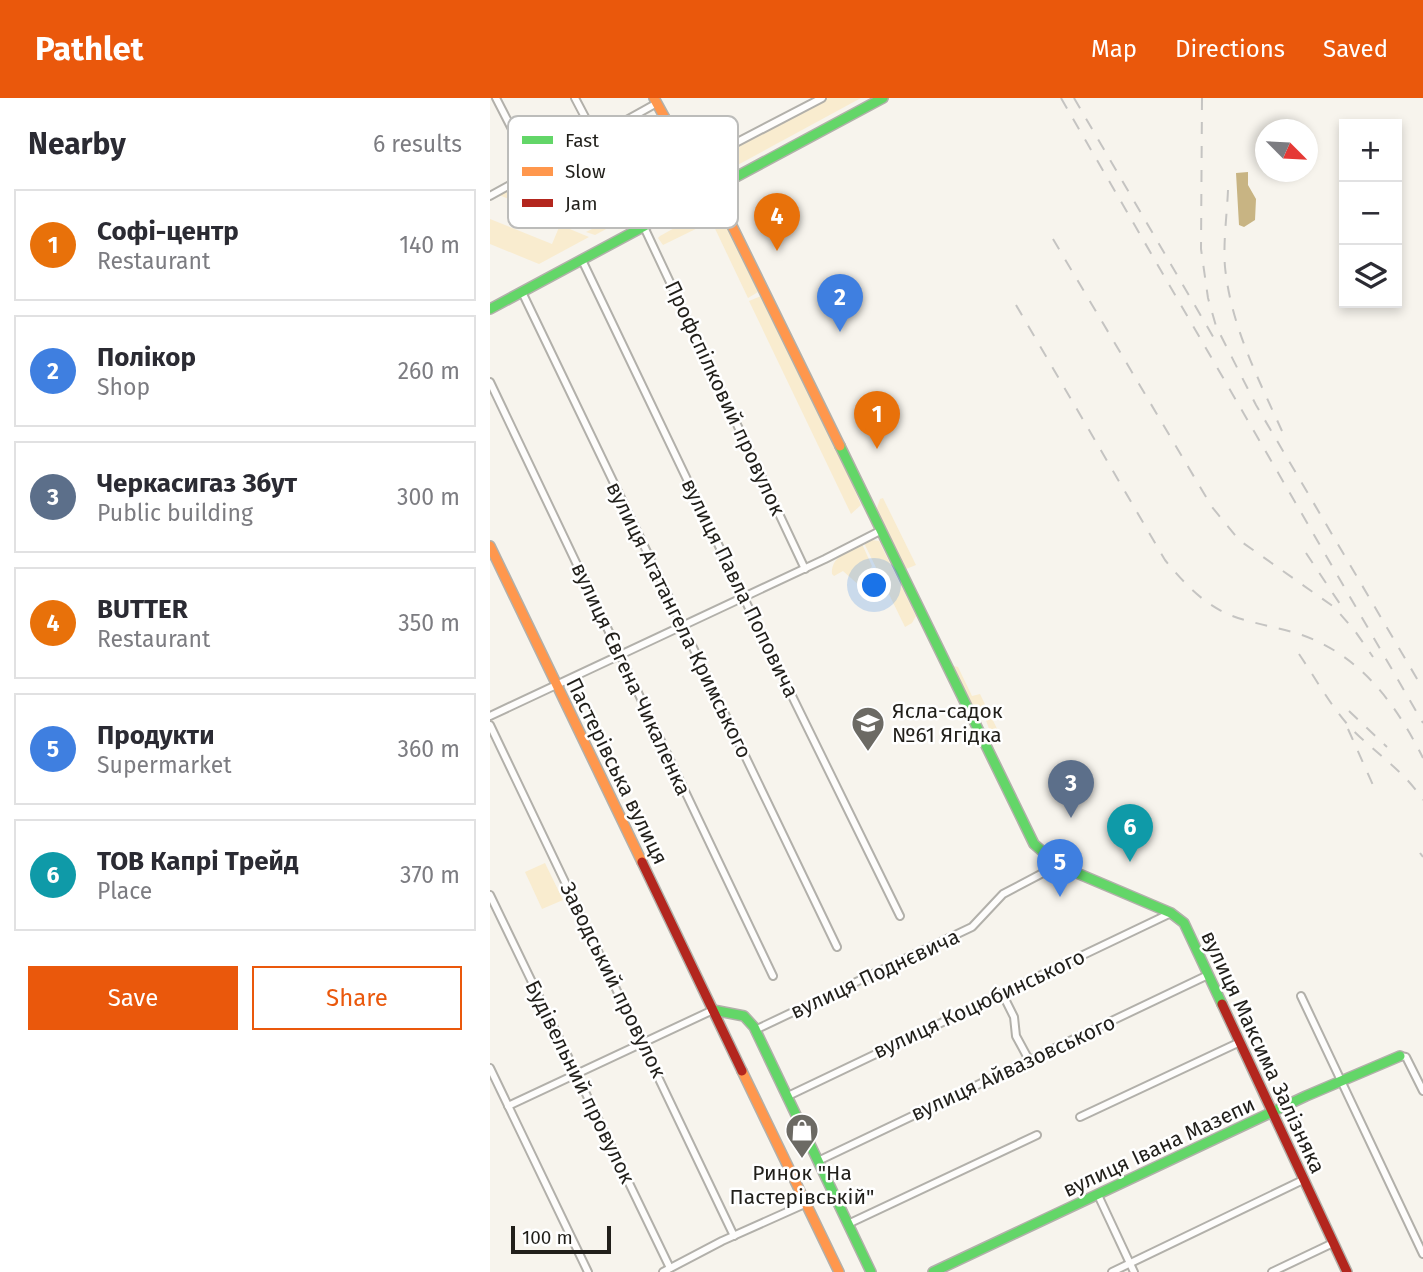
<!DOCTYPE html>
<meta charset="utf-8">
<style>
:root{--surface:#fff;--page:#f7f7f7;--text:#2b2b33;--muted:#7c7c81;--line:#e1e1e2;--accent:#ea580c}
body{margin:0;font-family:"Fira Sans",sans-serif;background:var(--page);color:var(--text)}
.controls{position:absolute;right:21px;top:21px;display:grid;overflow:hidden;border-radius:0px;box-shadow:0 4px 10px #0003}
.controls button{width:63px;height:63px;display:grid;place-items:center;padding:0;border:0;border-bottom:2px solid var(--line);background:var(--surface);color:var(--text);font:35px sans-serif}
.compass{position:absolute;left:765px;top:21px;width:63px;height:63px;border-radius:50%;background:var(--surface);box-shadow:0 4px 10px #0003;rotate:114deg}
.scale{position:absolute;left:21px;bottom:18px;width:100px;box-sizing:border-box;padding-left:7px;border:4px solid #211f1a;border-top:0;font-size:19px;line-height:24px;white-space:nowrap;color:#211f1a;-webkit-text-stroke:5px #fff;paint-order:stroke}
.you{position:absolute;left:385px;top:488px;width:24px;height:24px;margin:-18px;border:5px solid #fff;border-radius:50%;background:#1a73e8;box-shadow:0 0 0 10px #1a73e833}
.badge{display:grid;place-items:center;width:46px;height:46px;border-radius:50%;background:var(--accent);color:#fff;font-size:23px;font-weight:700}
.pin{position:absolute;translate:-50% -58px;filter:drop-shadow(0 2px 4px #0008)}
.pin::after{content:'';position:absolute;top:37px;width:24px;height:21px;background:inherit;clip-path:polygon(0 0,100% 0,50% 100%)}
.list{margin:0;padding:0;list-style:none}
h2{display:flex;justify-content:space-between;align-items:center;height:91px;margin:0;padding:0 28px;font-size:30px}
h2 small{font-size:23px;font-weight:400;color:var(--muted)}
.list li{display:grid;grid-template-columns:46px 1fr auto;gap:21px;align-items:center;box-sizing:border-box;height:112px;margin:0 14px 14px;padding:0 14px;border:2px solid var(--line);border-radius:0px}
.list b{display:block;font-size:26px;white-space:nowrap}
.list p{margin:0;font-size:23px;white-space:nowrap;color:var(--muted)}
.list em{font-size:23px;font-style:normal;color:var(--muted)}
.actions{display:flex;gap:14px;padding:21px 28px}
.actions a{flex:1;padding:16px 0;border:2px solid var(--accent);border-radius:0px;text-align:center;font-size:24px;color:var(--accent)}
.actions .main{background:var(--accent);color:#fff}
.icon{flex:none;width:38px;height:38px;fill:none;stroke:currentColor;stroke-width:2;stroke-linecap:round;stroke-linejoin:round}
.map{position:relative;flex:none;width:933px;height:1174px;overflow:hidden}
header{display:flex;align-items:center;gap:42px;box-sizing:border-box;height:98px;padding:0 35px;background:var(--accent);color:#fff}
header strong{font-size:33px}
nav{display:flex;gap:38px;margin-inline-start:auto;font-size:24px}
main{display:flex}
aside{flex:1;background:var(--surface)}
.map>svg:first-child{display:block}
.green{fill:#f9eccf}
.water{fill:#c8b483}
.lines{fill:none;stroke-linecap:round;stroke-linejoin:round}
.street-casing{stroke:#b2b0aa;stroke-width:10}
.fast-casing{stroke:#b2b0aa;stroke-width:12}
.slow-casing{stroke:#b2b0aa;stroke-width:12}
.jam-casing{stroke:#b2b0aa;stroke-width:12}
.street{stroke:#fefdfc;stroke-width:6}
.fast{stroke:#63d668;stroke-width:9}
.slow{stroke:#ff974d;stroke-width:9}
.jam{stroke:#b3261e;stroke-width:9}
.rail{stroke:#c5c4c2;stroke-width:2;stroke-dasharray:12 12;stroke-linecap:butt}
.labels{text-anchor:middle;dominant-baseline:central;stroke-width:5;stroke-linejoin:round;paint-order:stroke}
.street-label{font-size:21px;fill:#211f1a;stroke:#fff}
.poi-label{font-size:21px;fill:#211f1a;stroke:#fff;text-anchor:start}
.key{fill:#fff;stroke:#bcbcba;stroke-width:2}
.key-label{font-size:19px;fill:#211f1a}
</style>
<header>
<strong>Pathlet</strong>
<nav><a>Map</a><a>Directions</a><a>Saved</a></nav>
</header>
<main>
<aside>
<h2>Nearby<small>6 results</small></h2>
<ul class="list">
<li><span class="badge" style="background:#e8710a">1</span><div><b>Софі-центр</b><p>Restaurant</p></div><em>140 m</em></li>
<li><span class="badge" style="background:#3f7fe0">2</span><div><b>Полікор</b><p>Shop</p></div><em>260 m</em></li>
<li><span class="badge" style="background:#5c6f8a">3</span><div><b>Черкасигаз Збут</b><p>Public building</p></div><em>300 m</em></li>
<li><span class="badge" style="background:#e8710a">4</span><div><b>BUTTER</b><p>Restaurant</p></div><em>350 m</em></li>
<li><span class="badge" style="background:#3f7fe0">5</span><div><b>Продукти</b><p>Supermarket</p></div><em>360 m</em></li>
<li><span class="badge" style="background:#0f9aa8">6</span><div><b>ТОВ Капрі Трейд</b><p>Place</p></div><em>370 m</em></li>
</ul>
<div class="actions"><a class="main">Save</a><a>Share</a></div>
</aside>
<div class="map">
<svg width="933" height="1174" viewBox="0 0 933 1174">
<rect width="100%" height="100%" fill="#f7f4ed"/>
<g class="green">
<polygon points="338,0 371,0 231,76 226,73 223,66 225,61"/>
<polygon points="51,72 54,73 46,93 111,120 119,103 116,101 117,98 158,97 90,131 9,97"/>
<polygon points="168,98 172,101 105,137 96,134"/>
<polygon points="228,114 233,119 268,194 258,200 219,118"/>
<polygon points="206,118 215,118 220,124 173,147 168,140 170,138"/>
<polygon points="0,121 62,146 70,127 99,139 49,166 0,146"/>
<polygon points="271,198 361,383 371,407 361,416 259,203"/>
<polygon points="393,400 426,467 416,471 412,469 386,413 390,401"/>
<polygon points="382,442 389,443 426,518 422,525 415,529 374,445"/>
<path d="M372,446L382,468L370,488L353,473L344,478L342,476C341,458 358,454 372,446Z"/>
<path d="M464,568L468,569L482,598L490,596L513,643L505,647L494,617L488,618C480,601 470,587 463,569Z"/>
<polygon points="55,765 73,802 52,811 35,774"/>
</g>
<polygon class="water" points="758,74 758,87 766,101 765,122 754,129 749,127 746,75"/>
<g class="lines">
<defs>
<g id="street">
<polyline points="6,0 44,74"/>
<polyline points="85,0 105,38"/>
<polyline points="207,72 236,50 332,0"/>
<polyline points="0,98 167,5"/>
<polyline points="154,129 315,471"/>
<polyline points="92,162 250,492 410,818"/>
<polyline points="32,194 347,849"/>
<polyline points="0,284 283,878"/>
<polyline points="0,618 335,461 390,433"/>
<polyline points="0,627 244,1138"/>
<polyline points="0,797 180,1170"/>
<polyline points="512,895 524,919 526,938 539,962"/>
<polyline points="811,898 933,1156"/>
<polyline points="265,932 482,829 513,796 568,767"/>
<polyline points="910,958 916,959 933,993"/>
<polyline points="0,970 98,1174"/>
<polyline points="298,998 681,815"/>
<polyline points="18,1008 223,912"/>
<polyline points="590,1019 750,944"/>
<polyline points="328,1063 718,877"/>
<polyline points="608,1097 644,1174"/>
<polyline points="358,1126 547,1037"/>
<polyline points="173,1174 232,1143 317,1105"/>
<polyline points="622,1174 813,1082"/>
<polyline points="782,1174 843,1145"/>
</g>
<g id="fast">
<polyline points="0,211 393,0"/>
<polyline points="350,348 544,746 568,767 681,815 694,825 732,906"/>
<polyline points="223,912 254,918 264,929 381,1174"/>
<polyline points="443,1174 816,998 910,958"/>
</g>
<g id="slow">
<polyline points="164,0 198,62 224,91 350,348"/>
<polyline points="0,448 152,764"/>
<polyline points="252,973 349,1174"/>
</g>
<g id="jam">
<polyline points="152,764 252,973"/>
<polyline points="732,906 857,1174"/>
</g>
</defs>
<use href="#street" class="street-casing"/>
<use href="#fast" class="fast-casing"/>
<use href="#slow" class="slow-casing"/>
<use href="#jam" class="jam-casing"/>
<use href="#street" class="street"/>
<use href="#fast" class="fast"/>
<use href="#slow" class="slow"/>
<use href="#jam" class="jam"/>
<g class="rail">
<polyline points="571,0 933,625"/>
<polyline points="584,0 725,242"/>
<polyline points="712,0 711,151 718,200 726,228 766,307 933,591"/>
<path d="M738,92C737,117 733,144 735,169C741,228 768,280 792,333"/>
<polyline points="563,141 722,409 749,442 844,509 865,533 883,559"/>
<path d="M526,207L675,462C692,483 713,506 740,517C763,526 788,529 812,537C871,558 906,606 933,660"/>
<polyline points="816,455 854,512"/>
<path d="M809,556C828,584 846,618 871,640C895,662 915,675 933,702"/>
<polyline points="859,613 897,649"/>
<polyline points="858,631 887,696"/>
<polyline points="930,755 933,759"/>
</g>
</g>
<defs>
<symbol id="school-pin" viewBox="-11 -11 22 30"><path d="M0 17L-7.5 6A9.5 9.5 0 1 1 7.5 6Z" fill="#6c6a64" stroke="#fff"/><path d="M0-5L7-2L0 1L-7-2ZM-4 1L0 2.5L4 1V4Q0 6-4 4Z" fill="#fff"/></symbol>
<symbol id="shop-pin" viewBox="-11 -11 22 30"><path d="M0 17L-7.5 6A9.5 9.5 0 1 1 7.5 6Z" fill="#6c6a64" stroke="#fff"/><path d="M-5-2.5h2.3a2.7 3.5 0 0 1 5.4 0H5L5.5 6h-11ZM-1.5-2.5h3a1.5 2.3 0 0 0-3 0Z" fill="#fff"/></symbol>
</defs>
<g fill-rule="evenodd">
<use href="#school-pin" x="359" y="606" width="38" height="52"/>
<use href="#shop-pin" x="293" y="1013" width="38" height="52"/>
</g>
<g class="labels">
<g class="street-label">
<text transform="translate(235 300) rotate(65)">Профспілковий провулок</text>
<text transform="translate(250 490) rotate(64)">вулиця Павла Поповича</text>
<text transform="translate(189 522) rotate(64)">вулиця Агатангела Кримського</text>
<text transform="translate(141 581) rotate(65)">вулиця Євгена Чикаленка</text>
<text transform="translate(127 673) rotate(64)">Пастерівська вулиця</text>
<text transform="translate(385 876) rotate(-25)">вулиця Поднєвича</text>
<text transform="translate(123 882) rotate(64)">Заводський провулок</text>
<text transform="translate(489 906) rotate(-25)">вулиця Коцюбинського</text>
<text transform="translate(773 954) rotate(65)">вулиця Максима Залізняка</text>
<text transform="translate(523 970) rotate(-25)">вулиця Айвазовського</text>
<text transform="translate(90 984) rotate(64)">Будівельний провулок</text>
<text transform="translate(669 1049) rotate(-25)">вулиця Івана Мазепи</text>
</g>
<g class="poi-label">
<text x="402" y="613">Ясла-садок<tspan x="402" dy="24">№61 Ягідка</tspan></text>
<text x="312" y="1075" text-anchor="middle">Ринок "На<tspan x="312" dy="24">Пастерівській"</tspan></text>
</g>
</g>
<rect x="18" y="18" width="230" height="112" rx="10" class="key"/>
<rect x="32" y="38" width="31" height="8" fill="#63d668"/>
<rect x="32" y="69" width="31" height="9" fill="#ff974d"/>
<rect x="32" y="101" width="31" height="8" fill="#b3261e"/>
<g class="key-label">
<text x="75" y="49">Fast</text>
<text x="75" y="80">Slow</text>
<text x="75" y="112">Jam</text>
</g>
</svg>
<div class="controls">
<button>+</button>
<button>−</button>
<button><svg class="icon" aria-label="layers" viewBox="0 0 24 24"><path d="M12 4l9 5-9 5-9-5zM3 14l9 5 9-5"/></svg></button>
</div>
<svg class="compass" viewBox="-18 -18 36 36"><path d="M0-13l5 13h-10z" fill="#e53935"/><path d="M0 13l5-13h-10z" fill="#7c7c81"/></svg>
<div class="scale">100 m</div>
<div class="you"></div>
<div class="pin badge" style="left:387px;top:351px;background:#e8710a">1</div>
<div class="pin badge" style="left:350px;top:234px;background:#3f7fe0">2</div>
<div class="pin badge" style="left:581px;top:720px;background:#5c6f8a">3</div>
<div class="pin badge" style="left:287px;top:153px;background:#e8710a">4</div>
<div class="pin badge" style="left:570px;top:799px;background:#3f7fe0">5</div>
<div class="pin badge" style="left:640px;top:764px;background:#0f9aa8">6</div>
</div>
</main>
